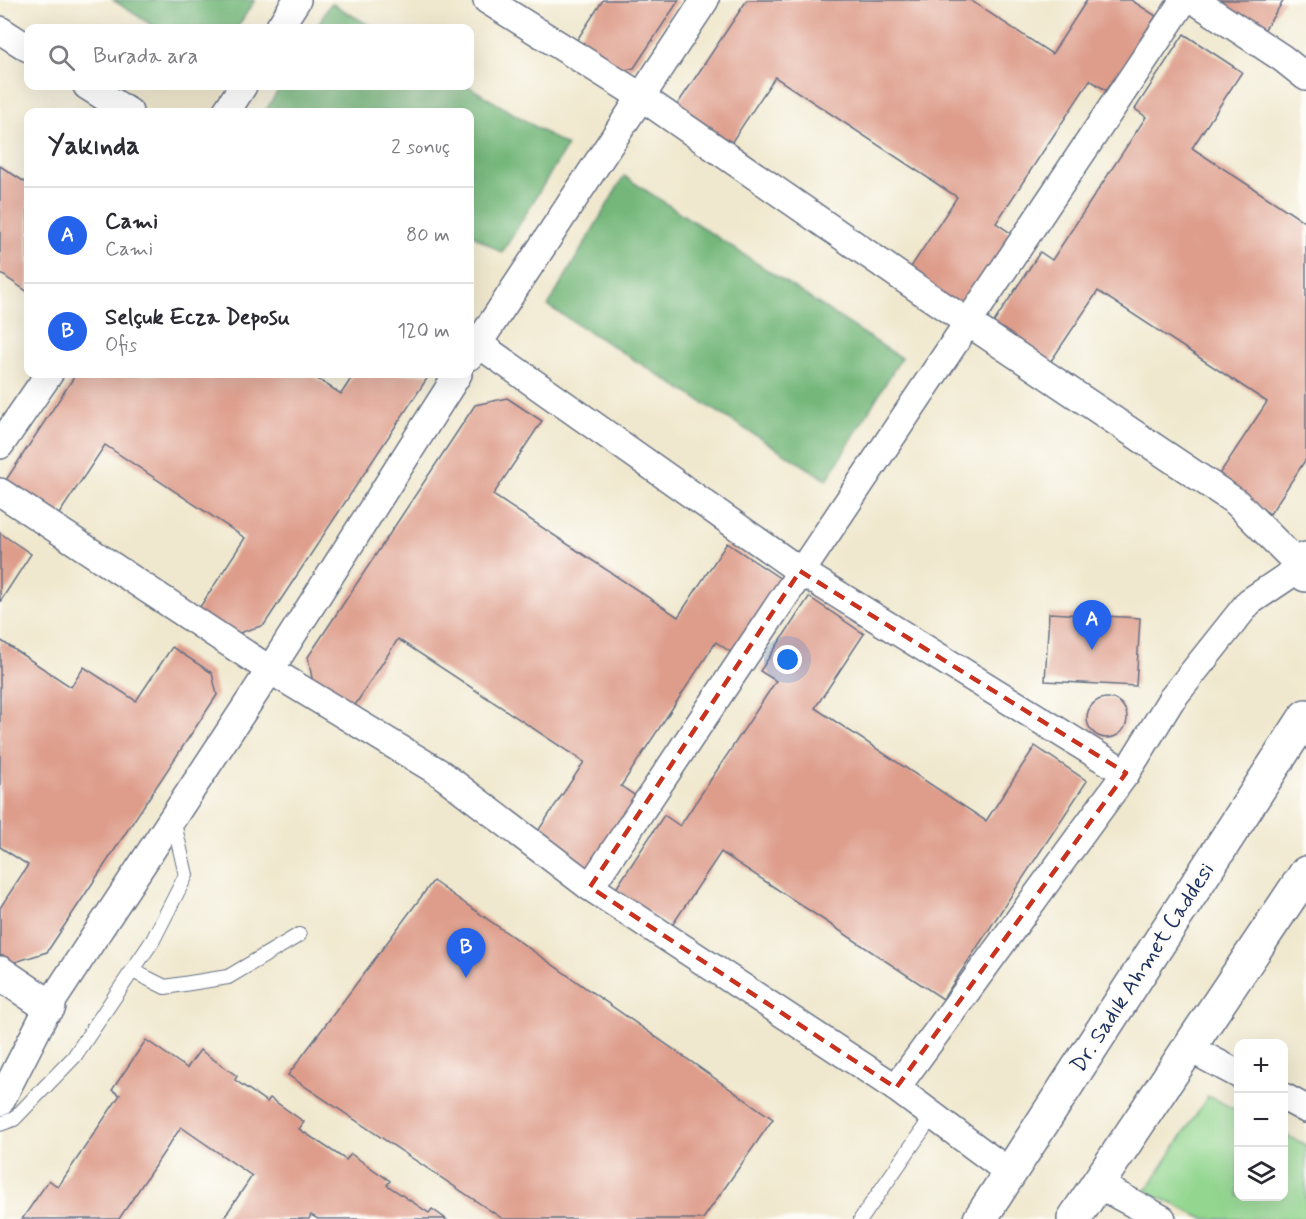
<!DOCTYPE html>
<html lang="tr">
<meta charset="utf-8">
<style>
:root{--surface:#fff;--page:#f2f2f3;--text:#2b2b33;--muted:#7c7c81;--line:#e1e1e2;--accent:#2563eb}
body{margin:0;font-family:Mynerve,sans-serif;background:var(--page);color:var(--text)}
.controls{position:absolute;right:18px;bottom:18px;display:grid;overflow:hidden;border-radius:12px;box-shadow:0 6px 24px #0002}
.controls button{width:54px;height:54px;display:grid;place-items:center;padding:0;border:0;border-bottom:2px solid var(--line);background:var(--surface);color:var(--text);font:30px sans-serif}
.you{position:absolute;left:788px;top:660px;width:21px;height:21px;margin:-15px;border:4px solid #fff;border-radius:50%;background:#1a73e8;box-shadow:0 0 0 9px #1a73e833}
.badge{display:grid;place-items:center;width:39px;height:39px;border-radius:50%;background:var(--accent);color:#fff;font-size:20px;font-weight:700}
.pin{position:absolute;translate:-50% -50px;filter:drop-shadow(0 2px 3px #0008)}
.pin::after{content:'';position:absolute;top:32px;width:21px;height:18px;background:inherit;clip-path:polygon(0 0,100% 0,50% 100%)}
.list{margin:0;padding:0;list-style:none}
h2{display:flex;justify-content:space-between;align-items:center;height:78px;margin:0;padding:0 24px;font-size:26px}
h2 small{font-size:20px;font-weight:400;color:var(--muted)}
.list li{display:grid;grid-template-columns:39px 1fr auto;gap:18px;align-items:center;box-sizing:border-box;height:96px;padding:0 24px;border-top:2px solid var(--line)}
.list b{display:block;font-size:22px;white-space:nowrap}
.list p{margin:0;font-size:20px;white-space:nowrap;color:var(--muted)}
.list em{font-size:20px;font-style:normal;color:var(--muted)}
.icon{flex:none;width:33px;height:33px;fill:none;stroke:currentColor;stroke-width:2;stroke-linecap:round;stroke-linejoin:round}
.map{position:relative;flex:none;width:1306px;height:1219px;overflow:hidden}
.search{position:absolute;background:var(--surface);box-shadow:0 6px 24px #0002;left:24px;top:24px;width:450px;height:66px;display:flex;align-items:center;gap:15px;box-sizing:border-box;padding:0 21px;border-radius:12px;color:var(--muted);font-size:22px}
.panel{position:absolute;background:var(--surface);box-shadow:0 6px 24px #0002;left:24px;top:108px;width:450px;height:270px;border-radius:12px}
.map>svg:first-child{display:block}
.green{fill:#92d68f;stroke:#568276;stroke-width:1.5}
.forest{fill:#75b77a;stroke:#48736c;stroke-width:1.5}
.building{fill:#de9d8b}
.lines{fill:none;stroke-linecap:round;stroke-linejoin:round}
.lane-casing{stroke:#667085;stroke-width:16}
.street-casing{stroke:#667085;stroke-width:30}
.secondary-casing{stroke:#667085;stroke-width:36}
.primary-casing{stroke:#667085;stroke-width:36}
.lane{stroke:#fff;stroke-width:14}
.street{stroke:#fff;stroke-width:27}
.secondary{stroke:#fff;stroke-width:33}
.primary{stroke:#fff;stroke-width:33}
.marked{fill:none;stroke:#c8321e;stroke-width:4.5;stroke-dasharray:12 8;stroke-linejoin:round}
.labels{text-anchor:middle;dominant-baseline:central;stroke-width:5;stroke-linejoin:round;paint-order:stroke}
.street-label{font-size:22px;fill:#1b2f5e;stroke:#fdfcf7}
</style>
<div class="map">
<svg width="1306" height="1219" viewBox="0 0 1306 1219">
<rect width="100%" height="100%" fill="#fdfcf7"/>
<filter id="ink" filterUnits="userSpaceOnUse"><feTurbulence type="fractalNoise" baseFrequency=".0167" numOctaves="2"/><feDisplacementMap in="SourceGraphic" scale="12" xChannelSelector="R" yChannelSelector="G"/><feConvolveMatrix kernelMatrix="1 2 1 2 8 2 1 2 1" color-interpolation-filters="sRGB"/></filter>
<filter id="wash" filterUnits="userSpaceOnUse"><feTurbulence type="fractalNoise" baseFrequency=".008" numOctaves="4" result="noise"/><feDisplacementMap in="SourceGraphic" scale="24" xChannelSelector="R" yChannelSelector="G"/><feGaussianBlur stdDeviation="1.35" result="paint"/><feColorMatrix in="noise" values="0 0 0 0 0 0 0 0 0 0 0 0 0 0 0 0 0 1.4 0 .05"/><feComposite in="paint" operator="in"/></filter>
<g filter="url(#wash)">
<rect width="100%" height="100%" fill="#f0e8ce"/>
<polygon class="green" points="1208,1096 1238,1111 1238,1196 1284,1196 1284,1134 1306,1145 1306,1219 1204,1219 1146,1191"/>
<g class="forest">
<polygon points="113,0 255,0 237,28 156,28"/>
<polygon points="331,3 374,28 316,28"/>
<polygon points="281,86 468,86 567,146 502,253 470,233 470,112 270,112 266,110"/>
<polygon points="624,176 901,358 827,480 548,306"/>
</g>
<g id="blocks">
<g class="building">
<polygon points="603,0 679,0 634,68 608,74 571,49"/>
<polygon points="747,0 970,0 1052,54 1087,0 1131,0 1156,16 1107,91 1090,80 996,223 1012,234 962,310 907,273 957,197 775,77 725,152 681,124 677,105"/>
<polygon points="1215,0 1284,0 1263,32"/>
<polygon points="1184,34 1242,72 1192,148 1306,223 1306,459 1270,514 1216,479 1267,402 1098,291 1047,367 990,328 1040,252 1052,260 1146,117 1135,109"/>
<polygon points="0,166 28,184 28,292 0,273"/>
<polygon points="76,374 310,374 341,394 354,374 430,374 264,625 230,636 196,613 245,538 105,445 55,520 2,486"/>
<polygon points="507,398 542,421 493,495 678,617 727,543 781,579 732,653 716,642 621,786 637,797 587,872 534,837 584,762 398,639 350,713 314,689 308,657 475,405"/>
<polygon points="0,533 31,554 0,602"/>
<polygon points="809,597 864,634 815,708 986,821 1035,746 1087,781 943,999 721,852 671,927 615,890 664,815 680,826 776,681 760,671"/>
<polygon points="1049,613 1140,618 1136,686 1045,681"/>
<polygon points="0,640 71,687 84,667 136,701 172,647 212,673 217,695 47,952 12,963 0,955 0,908 28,865 0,847"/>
<circle cx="1107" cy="718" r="20"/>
<polygon points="433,881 773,1119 703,1219 503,1219 288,1075"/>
<polygon points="146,1040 187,1068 200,1050 237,1076 235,1080 267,1102 270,1098 304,1122 299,1129 346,1160 351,1154 390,1181 387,1185 429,1213 432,1209 446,1219 318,1219 311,1215 309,1219 223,1219 252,1176 181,1127 119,1219 22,1219 49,1180 58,1187 120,1095 112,1090"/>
</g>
</g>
</g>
<g filter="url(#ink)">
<use href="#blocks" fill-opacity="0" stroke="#667085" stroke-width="1.5"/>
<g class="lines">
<defs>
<g id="lane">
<polyline points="133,971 165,987 228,977 299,935"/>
<polyline points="0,1124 14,1119 74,1057 153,940 186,875 173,819"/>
<polyline points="861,1219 933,1115"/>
</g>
<g id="street">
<polyline points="487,0 640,96 927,295 1236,502 1301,567 1249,602 1171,700 1126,773 896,1088"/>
<polyline points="1194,0 1282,58 1306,77"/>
<polyline points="279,28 297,0"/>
<polyline points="0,30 28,48"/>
<polyline points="87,86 129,112"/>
<polyline points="226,112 243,86"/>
<polyline points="470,338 800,571 1126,773"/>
<polyline points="470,356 705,0"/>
<polyline points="0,445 49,374"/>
<polyline points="0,492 270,670 440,773 590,887"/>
<polyline points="1189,1048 1238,1074"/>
<polyline points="1284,1097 1306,1109"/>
<polyline points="0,1102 49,1006 270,670 458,374"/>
<polyline points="1010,1173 896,1088 590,887 1184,0"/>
<polyline points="1097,1184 1162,1219"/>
</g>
<polyline id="secondary" points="0,973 49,1006"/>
<g id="primary">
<polyline points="1306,559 1301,567 1306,575"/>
<polyline points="980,1219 1306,716"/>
<polyline points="1074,1219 1306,873"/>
</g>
</defs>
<use href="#lane" class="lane-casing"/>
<use href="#street" class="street-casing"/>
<use href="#secondary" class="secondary-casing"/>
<use href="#primary" class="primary-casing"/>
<use href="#lane" class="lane"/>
<use href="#street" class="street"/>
<use href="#secondary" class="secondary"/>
<use href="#primary" class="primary"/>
</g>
</g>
<path class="marked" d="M800,571L1126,773L896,1088L590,887Z"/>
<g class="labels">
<g class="street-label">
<text transform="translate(1143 968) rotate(-57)">Dr. Sadık Ahmet Caddesi</text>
</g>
</g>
</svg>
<div class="controls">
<button>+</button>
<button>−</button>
<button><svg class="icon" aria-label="layers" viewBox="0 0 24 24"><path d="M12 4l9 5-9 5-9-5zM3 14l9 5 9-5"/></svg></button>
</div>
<div class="you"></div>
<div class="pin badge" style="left:1092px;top:650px">A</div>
<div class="pin badge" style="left:466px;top:978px">B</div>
<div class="search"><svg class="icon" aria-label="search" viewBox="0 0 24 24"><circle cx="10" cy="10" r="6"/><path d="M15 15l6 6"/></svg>Burada ara</div>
<section class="panel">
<h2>Yakında<small>2 sonuç</small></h2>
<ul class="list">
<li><span class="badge">A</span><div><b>Cami</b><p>Cami</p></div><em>80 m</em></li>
<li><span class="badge">B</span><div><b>Selçuk Ecza Deposu</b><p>Ofis</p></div><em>120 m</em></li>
</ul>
</section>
</div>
